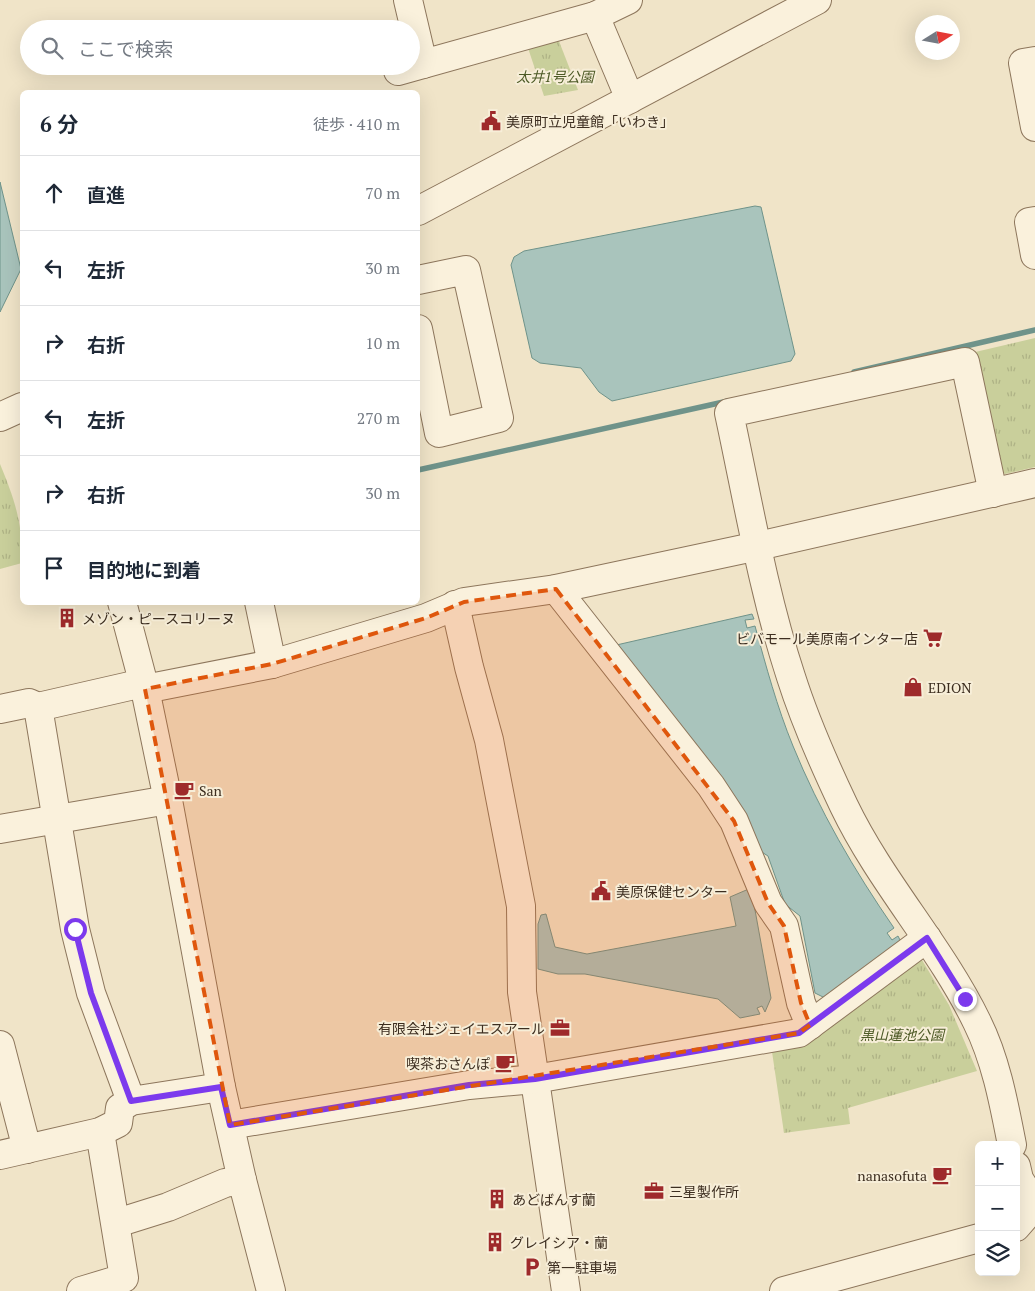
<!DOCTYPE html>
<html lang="ja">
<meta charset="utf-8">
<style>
:root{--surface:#fff;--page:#f6f6f7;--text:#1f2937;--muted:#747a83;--line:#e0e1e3}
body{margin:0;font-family:"PT Serif","Noto Sans JP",serif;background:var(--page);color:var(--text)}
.controls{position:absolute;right:15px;bottom:15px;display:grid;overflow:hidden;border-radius:8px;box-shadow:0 5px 20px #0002}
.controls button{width:45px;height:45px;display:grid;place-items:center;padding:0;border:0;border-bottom:1px solid var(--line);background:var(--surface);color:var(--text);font:25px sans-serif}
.compass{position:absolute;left:915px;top:15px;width:45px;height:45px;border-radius:50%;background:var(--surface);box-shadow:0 5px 20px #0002;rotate:79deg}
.stop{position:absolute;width:15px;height:15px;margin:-11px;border:4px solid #7c3aed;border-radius:50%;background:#fff}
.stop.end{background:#7c3aed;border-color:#fff;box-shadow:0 1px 5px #0008}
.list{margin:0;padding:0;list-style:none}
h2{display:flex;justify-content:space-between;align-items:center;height:65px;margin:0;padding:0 20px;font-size:21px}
h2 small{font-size:16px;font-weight:400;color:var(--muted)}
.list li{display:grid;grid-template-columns:32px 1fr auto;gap:15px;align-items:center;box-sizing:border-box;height:75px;padding:0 20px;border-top:1px solid var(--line)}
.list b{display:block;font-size:19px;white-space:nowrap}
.list em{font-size:16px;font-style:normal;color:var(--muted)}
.icon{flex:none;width:28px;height:28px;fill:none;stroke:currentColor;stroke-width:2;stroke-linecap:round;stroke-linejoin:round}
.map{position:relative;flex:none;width:1035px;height:1291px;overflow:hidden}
.search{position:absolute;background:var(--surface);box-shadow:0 5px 20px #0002;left:20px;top:20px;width:400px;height:55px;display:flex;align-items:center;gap:12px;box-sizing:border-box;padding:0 18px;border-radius:28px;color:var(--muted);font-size:19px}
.panel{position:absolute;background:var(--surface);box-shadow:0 5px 20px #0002;left:20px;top:90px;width:400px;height:515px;border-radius:8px}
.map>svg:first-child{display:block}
.grass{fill:url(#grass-tufts)}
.water{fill:#a9c4bc;stroke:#6f938a}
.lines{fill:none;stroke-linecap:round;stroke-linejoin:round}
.stream{stroke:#6f938a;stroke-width:5.5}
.minor-casing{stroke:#8d765c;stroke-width:30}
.minor{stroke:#faf1dc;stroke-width:28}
.route{stroke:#7c3aed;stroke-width:6}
.marked{fill:#df570d;fill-opacity:0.2;stroke:#df570d;stroke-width:4;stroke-dasharray:10 6;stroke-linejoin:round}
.labels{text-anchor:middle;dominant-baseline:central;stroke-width:4;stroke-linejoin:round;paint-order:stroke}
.park-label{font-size:14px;font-style:italic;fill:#4d5a26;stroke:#f7eed8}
.poi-label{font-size:14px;fill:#3d2e20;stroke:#f7eed8;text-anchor:start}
</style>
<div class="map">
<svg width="1035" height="1291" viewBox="0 0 1035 1291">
<defs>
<pattern id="grass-tufts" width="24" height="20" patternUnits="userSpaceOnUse" patternTransform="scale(1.25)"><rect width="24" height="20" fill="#c9cf9b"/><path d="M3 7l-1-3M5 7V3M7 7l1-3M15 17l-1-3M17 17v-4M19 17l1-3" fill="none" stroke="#aeb285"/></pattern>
</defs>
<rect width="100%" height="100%" fill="#f0e4c8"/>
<g class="grass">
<polygon points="557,36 578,90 544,96 527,45"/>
<polygon points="1035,338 1035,467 1005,474 997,468 971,353"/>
<path d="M0,464C15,500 23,525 22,563L0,569Z"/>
<polygon points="913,957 922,960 949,1005 977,1071 848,1108 850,1124 784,1133 771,1045"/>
</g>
<g class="water">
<polygon points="0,182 21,269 0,312"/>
<polygon points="755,206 761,207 795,354 791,361 612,401 599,392 581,368 540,363 532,358 511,265 514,257 524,251"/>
<path d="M752,614L754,619L745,620L747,628L755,626C766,666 777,707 793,746C819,810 854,870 894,928L887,933L892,940L898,936L900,940L898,947L825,998L815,993L800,916L785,904L768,856L757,849L612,646Z"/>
<polygon points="751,888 771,998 765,1012 762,1006 757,1008 760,1014 740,1018 718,999 585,974 558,974 538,969 538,924 541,915 546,914 555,947 587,954 736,926 730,897"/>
</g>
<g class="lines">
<g class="stream">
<polyline points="854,372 1035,330"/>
<polyline points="418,470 728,401"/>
</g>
<defs>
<g id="minor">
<polyline points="408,0 423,64"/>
<polyline points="595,16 630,99"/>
<polyline points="1035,61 1023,63 1035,127"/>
<polyline points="398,71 595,16 628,0"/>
<polyline points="418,211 817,0"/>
<polyline points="1035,221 1029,222 1035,255"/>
<polyline points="418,280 466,270 499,418 439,433 418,329"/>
<polyline points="0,417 22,407"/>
<path d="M993,493L965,362L729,413C748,501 763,592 791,677C805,721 824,764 844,806C881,883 940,946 977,1022C996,1060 1004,1104 1012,1145"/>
<polyline points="556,589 711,786 734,821 768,903 784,926 801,1003 810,1025"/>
<polyline points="122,602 145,689 168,800 221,1087 242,1180 271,1291"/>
<polyline points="259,602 272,664"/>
<polyline points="455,605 469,667 489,740 521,906 522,992 566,1291"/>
<polyline points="145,689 272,664 426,618 464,602 556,589 758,546 1035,483"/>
<polyline points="38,707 75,929 91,993 131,1101"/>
<polyline points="0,709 29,703 38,707 143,683"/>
<polyline points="0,829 168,800"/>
<polyline points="0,1045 27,1149"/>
<polyline points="230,1125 469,1085 535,1079 799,1033 927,938"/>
<polyline points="0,1155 100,1132 118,1123 120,1108 131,1101 221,1087"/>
<polyline points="1016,1166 1019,1179 1035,1205"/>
<polyline points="117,1223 168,1207 225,1183 242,1180"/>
<polyline points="1016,1227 1035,1205"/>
<polyline points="81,1291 124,1278 100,1132"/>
<polyline points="784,1291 979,1238"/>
</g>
</defs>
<use href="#minor" class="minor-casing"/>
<use href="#minor" class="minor"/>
</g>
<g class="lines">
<polyline class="route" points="75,929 91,993 131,1101 221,1087 230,1125 469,1085 535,1079 799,1033 927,938 965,999"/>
</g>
<path class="marked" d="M556,589L734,821L768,903L784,926L801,1003L810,1025L799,1033L230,1125L145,689L272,664L426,618L464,602Z"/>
<defs>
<symbol id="civic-bare" viewBox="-9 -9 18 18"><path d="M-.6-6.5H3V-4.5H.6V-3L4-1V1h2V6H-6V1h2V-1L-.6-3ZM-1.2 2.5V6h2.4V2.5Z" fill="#9e2a2b" stroke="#f7eed8" stroke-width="2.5" paint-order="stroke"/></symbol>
<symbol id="building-bare" viewBox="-9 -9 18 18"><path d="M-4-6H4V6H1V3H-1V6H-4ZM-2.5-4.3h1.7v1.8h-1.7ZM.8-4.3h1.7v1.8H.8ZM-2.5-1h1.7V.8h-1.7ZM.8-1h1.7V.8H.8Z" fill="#9e2a2b" stroke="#f7eed8" stroke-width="2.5" paint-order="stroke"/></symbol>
<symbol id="supermarket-bare" viewBox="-9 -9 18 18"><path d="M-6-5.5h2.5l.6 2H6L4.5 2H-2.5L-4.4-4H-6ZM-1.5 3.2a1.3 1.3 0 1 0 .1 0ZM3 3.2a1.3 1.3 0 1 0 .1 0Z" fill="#9e2a2b" stroke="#f7eed8" stroke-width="2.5" paint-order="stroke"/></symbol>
<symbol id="shop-bare" viewBox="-9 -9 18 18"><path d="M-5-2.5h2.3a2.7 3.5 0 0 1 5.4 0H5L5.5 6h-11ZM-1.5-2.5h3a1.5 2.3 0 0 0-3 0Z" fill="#9e2a2b" stroke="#f7eed8" stroke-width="2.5" paint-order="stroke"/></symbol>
<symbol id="cafe-bare" viewBox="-9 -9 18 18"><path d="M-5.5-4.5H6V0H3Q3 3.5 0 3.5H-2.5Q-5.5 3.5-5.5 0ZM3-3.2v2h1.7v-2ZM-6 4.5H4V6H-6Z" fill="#9e2a2b" stroke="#f7eed8" stroke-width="2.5" paint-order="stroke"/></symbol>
<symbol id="office-bare" viewBox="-9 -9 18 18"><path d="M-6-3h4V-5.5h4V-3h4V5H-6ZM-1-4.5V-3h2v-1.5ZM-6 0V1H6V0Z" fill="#9e2a2b" stroke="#f7eed8" stroke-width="2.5" paint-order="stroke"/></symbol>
<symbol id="parking-bare" viewBox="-9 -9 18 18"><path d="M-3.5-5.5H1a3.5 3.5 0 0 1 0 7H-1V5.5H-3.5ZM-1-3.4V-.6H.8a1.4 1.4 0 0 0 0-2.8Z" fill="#9e2a2b" stroke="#f7eed8" stroke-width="2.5" paint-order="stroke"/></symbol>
</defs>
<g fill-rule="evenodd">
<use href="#civic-bare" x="477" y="107" width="28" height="28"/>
<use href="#building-bare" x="53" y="604" width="28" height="28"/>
<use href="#supermarket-bare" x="919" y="624" width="28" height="28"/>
<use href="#shop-bare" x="899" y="673" width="28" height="28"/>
<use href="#cafe-bare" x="170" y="776" width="28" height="28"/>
<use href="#civic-bare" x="587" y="877" width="28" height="28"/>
<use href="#office-bare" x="546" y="1014" width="28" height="28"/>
<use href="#cafe-bare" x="491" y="1049" width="28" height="28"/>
<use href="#cafe-bare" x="928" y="1161" width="28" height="28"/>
<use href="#office-bare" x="640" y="1177" width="28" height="28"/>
<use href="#building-bare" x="483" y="1185" width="28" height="28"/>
<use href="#building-bare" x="481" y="1228" width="28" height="28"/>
<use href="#parking-bare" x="518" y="1253" width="28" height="28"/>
</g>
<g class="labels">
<g class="park-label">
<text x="555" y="76">太井1号公園</text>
<text x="902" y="1034">黒山蓮池公園</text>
</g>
<g class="poi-label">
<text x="506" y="121">美原町立児童館「いわき」</text>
<text x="82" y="618">メゾン・ピースコリーヌ</text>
<text x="918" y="638" text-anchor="end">ビバモール美原南インター店</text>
<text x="928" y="687">EDION</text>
<text x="199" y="790">San</text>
<text x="616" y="891">美原保健センター</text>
<text x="545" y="1028" text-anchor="end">有限会社ジェイエスアール</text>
<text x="490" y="1063" text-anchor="end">喫茶おさんぽ</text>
<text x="927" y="1175" text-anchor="end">nanasofuta</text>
<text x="669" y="1191">三星製作所</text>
<text x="512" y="1199">あどばんす蘭</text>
<text x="510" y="1242">グレイシア・蘭</text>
<text x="547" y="1267">第一駐車場</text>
</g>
</g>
</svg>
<div class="controls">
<button>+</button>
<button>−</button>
<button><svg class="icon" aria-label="layers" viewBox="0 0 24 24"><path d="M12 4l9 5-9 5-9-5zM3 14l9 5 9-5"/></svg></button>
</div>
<svg class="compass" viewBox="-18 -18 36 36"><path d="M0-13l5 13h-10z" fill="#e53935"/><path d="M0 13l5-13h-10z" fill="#747a83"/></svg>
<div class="stop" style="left:75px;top:929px"></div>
<div class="stop end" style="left:965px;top:999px"></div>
<div class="search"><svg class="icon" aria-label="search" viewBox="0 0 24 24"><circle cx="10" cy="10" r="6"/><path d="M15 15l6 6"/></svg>ここで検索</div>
<section class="panel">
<h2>6 分<small>徒歩 · 410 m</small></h2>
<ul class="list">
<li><svg class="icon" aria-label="ahead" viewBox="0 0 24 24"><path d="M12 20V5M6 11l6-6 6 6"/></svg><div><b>直進</b></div><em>70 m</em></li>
<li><svg class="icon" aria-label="left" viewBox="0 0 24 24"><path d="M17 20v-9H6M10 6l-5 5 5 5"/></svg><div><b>左折</b></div><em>30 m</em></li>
<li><svg class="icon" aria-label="right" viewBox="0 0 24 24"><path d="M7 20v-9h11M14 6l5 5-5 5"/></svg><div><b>右折</b></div><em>10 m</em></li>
<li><svg class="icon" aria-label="left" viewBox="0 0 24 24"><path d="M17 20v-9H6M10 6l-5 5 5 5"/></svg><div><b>左折</b></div><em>270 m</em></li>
<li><svg class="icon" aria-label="right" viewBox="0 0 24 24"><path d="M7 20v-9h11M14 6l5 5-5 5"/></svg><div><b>右折</b></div><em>30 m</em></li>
<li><svg class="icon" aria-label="arrive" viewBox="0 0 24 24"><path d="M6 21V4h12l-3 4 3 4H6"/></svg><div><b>目的地に到着</b></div></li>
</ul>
</section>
</div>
